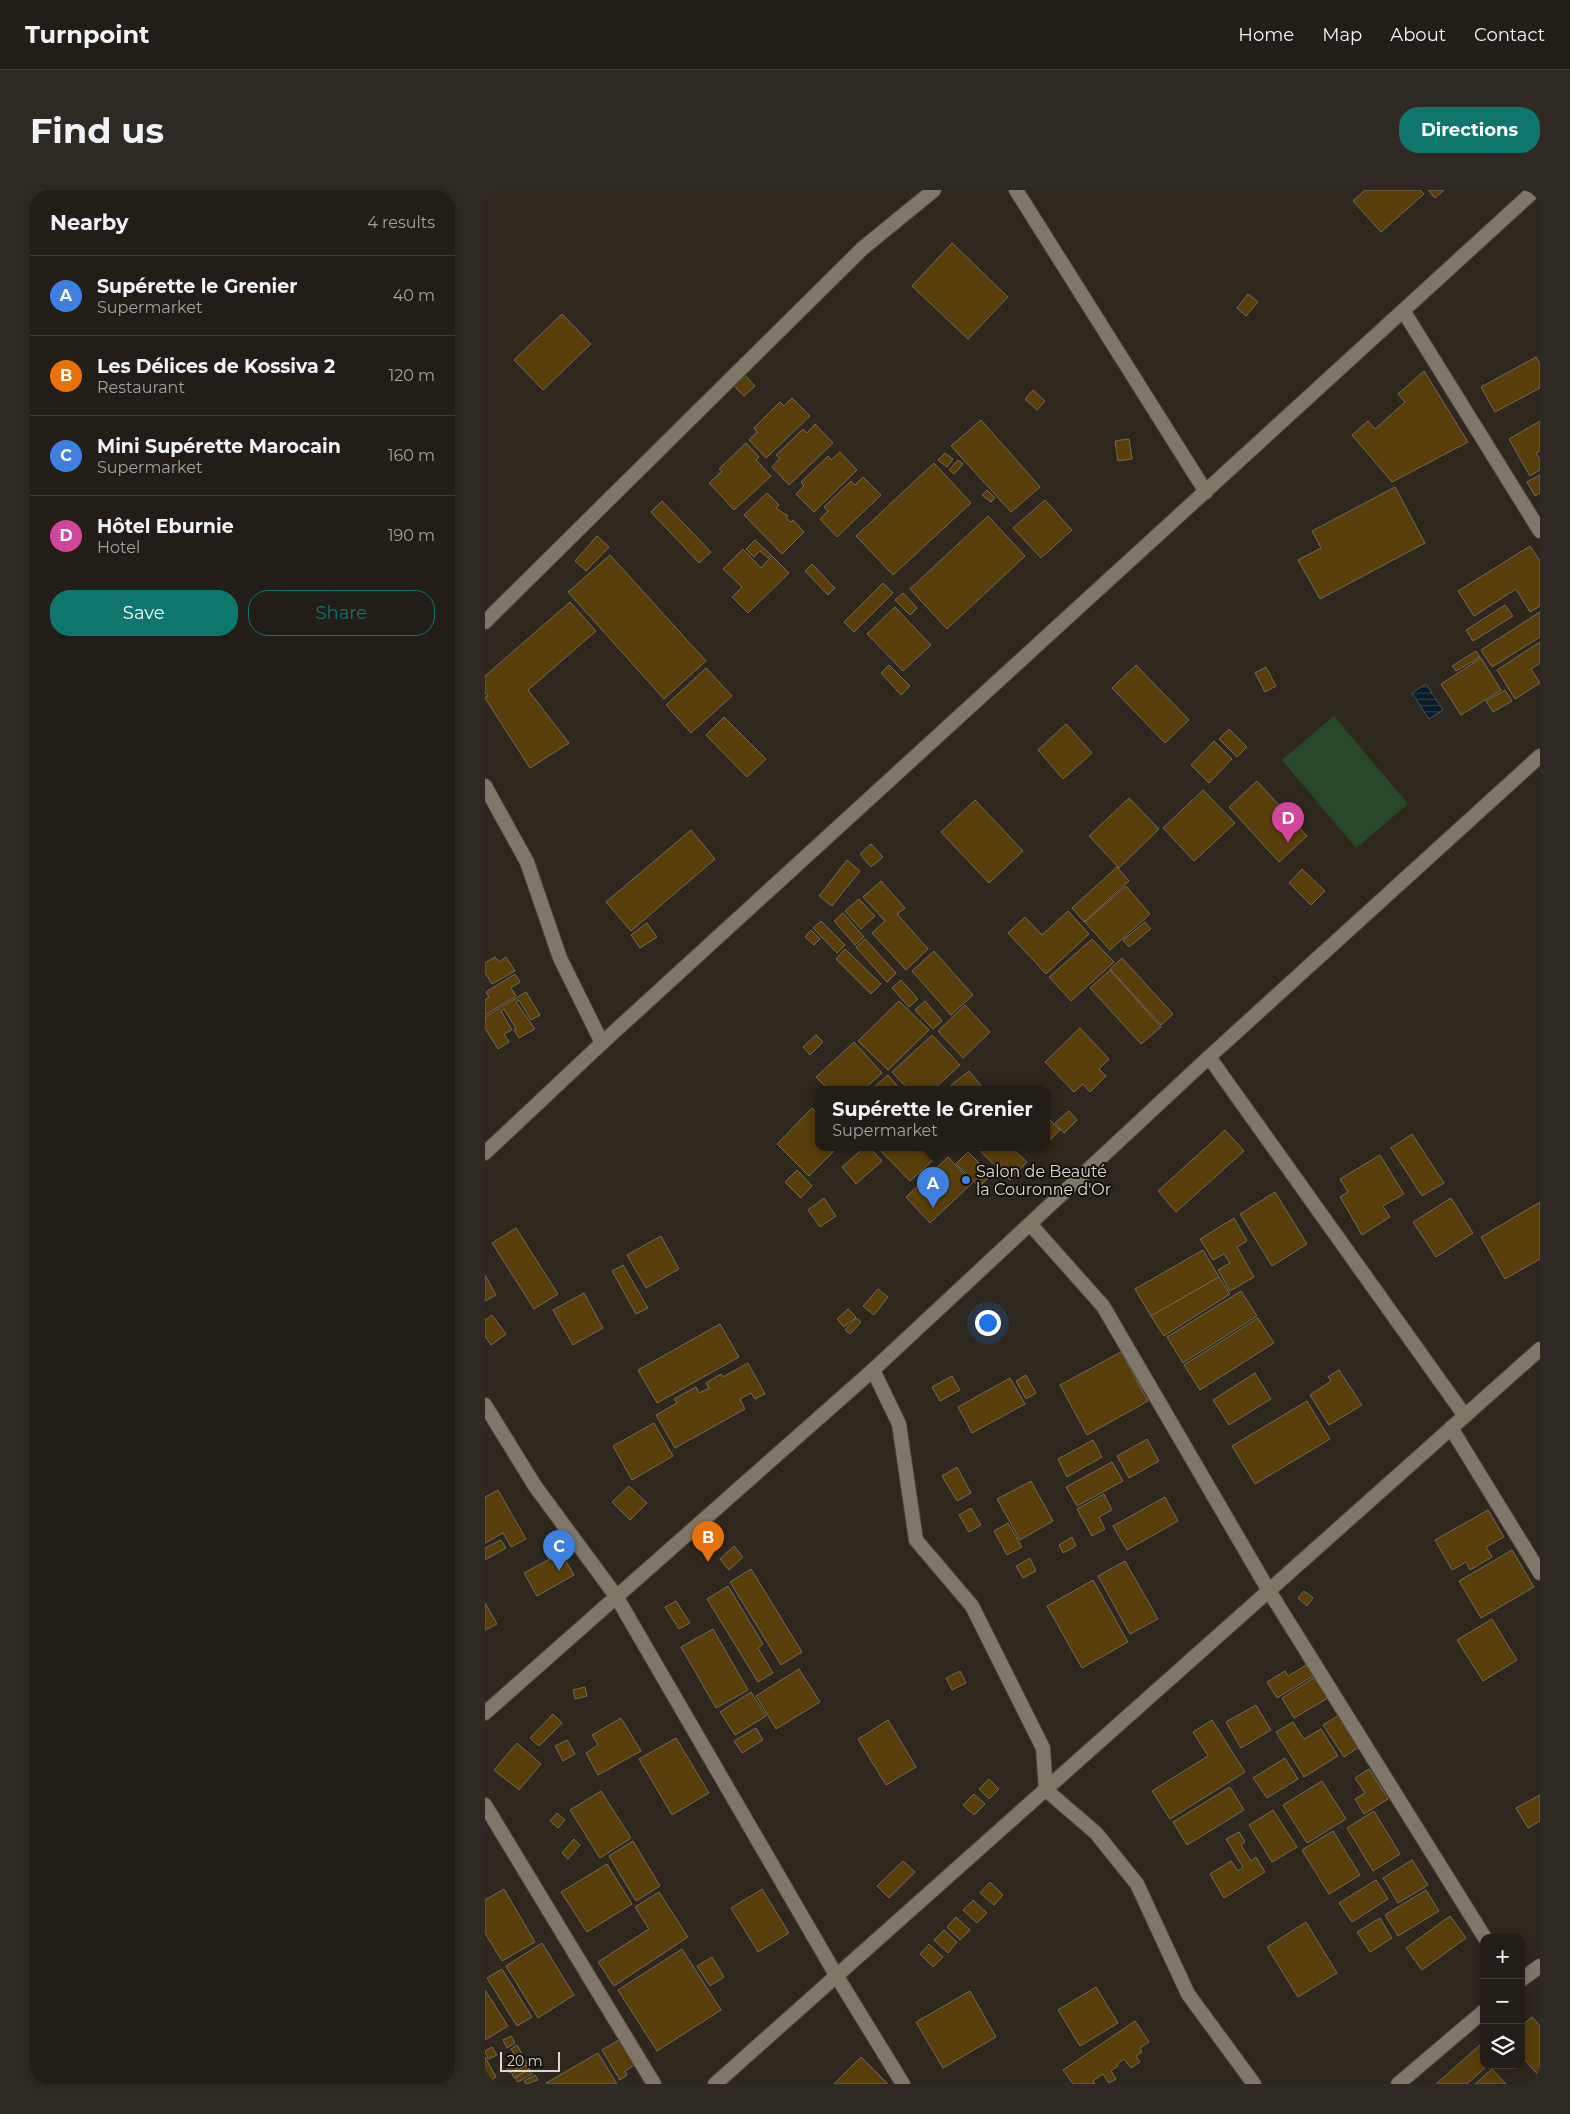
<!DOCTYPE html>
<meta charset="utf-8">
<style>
:root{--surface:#221d16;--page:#2e2a23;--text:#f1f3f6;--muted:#a2a2a1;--line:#3f3b35;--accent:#0f766e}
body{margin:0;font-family:Montserrat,sans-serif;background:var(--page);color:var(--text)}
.controls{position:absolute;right:15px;bottom:15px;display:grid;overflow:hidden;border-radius:10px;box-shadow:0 2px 8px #0003}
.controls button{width:45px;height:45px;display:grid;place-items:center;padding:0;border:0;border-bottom:1px solid var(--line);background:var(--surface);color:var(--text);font:25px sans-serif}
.scale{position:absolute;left:15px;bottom:12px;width:60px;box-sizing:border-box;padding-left:5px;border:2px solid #ddd9d2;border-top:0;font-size:14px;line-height:18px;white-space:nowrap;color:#ddd9d2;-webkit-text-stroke:4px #14110c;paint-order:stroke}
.you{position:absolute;left:502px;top:1132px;width:18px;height:18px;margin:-12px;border:4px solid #fff;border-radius:50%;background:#1a73e8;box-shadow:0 0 0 8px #1a73e833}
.badge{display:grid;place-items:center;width:32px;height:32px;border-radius:50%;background:var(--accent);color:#fff;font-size:16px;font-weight:700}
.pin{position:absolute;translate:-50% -41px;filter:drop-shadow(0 1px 2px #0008)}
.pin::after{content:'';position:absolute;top:26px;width:18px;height:15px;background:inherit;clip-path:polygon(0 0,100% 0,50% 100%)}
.popup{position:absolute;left:330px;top:896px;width:235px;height:65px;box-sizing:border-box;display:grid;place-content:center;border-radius:10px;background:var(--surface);filter:drop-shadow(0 1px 4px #0005);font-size:16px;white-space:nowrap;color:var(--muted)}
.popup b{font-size:19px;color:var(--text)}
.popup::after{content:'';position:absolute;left:50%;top:100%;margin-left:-10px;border:10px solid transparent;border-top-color:var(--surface)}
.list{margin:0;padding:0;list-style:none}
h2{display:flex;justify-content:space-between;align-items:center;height:65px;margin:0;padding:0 20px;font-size:21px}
h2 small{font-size:16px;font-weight:400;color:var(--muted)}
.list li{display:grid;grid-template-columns:32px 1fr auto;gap:15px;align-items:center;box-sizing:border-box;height:80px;padding:0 20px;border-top:1px solid var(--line)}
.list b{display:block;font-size:19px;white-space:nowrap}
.list p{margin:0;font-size:16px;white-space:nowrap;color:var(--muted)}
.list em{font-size:16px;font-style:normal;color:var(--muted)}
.actions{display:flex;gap:10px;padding:15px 20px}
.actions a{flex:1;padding:11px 0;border:1px solid var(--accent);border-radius:20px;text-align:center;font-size:18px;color:var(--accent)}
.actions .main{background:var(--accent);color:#fff}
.icon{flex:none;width:28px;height:28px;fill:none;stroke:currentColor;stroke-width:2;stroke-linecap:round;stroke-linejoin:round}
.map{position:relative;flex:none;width:1055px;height:1894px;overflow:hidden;border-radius:20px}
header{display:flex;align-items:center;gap:30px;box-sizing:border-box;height:70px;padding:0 25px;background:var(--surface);border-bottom:1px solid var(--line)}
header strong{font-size:24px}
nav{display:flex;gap:28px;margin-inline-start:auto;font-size:18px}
.intro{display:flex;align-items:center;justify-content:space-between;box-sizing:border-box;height:120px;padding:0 30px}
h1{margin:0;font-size:35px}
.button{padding:12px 22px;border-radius:20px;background:var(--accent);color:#fff;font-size:18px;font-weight:700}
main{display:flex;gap:30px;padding:0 30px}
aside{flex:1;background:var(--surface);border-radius:20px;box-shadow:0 2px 8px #0003}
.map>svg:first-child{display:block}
.grass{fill:#27482b}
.water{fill:url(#water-rules);stroke:#48555c}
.building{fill:#583e09;stroke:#726a5e}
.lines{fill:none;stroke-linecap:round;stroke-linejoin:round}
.minor-casing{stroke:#4a443c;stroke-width:16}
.minor{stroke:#80776b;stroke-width:14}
.shop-dot{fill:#3f7fe0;stroke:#14110c;stroke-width:2}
.labels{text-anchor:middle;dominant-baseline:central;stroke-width:4;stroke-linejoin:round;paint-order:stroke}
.poi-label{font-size:16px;fill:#ddd9d2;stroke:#14110c;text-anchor:start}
</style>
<header>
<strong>Turnpoint</strong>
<nav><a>Home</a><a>Map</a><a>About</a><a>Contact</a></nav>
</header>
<div class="intro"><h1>Find us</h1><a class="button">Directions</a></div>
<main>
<aside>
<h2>Nearby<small>4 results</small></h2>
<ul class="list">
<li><span class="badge" style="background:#3f7fe0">A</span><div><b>Supérette le Grenier</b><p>Supermarket</p></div><em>40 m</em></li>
<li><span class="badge" style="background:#e8710a">B</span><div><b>Les Délices de Kossiva 2</b><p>Restaurant</p></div><em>120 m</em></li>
<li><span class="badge" style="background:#3f7fe0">C</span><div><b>Mini Supérette Marocain</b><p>Supermarket</p></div><em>160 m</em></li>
<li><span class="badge" style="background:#d1479c">D</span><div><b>Hôtel Eburnie</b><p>Hotel</p></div><em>190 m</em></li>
</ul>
<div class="actions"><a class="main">Save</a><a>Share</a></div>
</aside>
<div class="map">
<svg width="1055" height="1894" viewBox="0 0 1055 1894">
<defs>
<pattern id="water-rules" width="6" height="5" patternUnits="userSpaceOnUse" patternTransform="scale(1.25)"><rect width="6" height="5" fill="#081c2a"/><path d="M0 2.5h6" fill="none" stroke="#2c3c48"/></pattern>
</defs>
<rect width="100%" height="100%" fill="#2e271d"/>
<polygon class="grass" points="849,526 923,614 871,658 797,570"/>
<polygon class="water" points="941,494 958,520 944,529 927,503"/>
<g class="building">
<polygon points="880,0 935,0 939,4 896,42 868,11"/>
<polygon points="943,0 959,0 950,8"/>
<polygon points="467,53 523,107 483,149 427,96"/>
<polygon points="763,104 773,112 761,126 752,118"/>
<polygon points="77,124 106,154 58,200 29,170"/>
<polygon points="1051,167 1055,174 1055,198 1010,222 996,197"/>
<polygon points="939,181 983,252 907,292 867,245 883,231 890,239 920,212 913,204"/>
<polygon points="258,183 270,196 259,206 247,194"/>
<polygon points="548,200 560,211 552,220 540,209"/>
<polygon points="307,208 325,226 281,268 264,250 272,242 269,238 295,212 299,216"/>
<polygon points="496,230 555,297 526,322 466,256"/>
<polygon points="1055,231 1055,261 1051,263 1055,269 1055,280 1045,286 1024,249"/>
<polygon points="330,234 348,253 304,295 287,277 295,268 291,265 318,239 322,243"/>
<polygon points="644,249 647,269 633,271 630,251"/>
<polygon points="261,253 274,267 271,270 286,286 249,320 224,293 237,281 234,279"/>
<polygon points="355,262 372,280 329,322 311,304 319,296 316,292 343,266 346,270"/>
<polygon points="460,263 468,269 462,277 453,270"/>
<polygon points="473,270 478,274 469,284 464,280"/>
<polygon points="449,273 486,313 408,385 371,346"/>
<polygon points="1055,285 1055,303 1050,306 1042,292"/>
<polygon points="378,287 396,305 352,347 335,329 343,321 339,317 366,291 370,295"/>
<polygon points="910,297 940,353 835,409 813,370 836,358 827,341"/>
<polygon points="502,300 510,308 506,312 497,305"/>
<polygon points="282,303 294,315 291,318 303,326 301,328 306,332 308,330 319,342 297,364 259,325"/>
<polygon points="560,310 587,340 556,368 528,338"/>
<polygon points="177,311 226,362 214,373 166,322"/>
<polygon points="503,326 540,366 462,439 425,399"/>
<polygon points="112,346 124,357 101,381 90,371"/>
<polygon points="270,350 286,365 283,368 275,361 269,367 261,359"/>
<polygon points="1045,356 1055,371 1055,416 1045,422 1031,399 989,426 973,401"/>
<polygon points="258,359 276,378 287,366 304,383 263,423 247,407 257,397 238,379"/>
<polygon points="125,365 221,471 179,509 83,402"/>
<polygon points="327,374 350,398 343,405 320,381"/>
<polygon points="398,393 408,403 369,442 359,432"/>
<polygon points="418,403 432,418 425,425 410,410"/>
<polygon points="85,412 111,441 43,500 84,553 45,578 0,508 3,506 0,503 0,486"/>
<polygon points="1020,415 1028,426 988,451 981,440"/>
<polygon points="410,417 446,455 418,481 382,444"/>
<polygon points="1055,422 1055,447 1007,477 996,460"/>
<polygon points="1055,452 1055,473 1046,479 1055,493 1030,509 1012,480"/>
<polygon points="991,461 995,467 971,481 967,476"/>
<polygon points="996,468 1016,500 976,525 956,494"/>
<polygon points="404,475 425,496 416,505 396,483"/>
<polygon points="651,475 704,530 680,553 627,498"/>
<polygon points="781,477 791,496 780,502 770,483"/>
<polygon points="221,478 247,506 206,543 181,515"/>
<polygon points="1020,500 1027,511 1008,522 1001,511"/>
<polygon points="239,527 281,569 262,587 221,545"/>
<polygon points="581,534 607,563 578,589 553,560"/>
<polygon points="744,539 762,557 752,567 734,549"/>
<polygon points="729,551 747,569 724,593 706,575"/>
<polygon points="772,591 822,646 794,672 744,617"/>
<polygon points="718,600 750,633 709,671 678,638"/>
<polygon points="644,608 674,639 634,678 604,646"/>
<polygon points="490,610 538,661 504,693 456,642"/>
<polygon points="206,640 230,669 146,741 121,712"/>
<polygon points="386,654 398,667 386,677 375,664"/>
<polygon points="362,670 375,681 347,716 334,706"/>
<polygon points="632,677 644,691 599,732 587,718"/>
<polygon points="817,679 840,701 826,715 804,693"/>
<polygon points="396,691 420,718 412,724 443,759 421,780 387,743 400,731 378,707"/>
<polygon points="641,696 665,724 625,760 600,732"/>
<polygon points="374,709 390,726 376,739 360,721"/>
<polygon points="583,721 604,744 561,784 523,743 540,727 557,745"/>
<polygon points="358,723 379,747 370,755 349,731"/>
<polygon points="336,731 360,755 352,763 328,738"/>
<polygon points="660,732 666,739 644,757 638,750"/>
<polygon points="162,733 172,747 155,758 146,745"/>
<polygon points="326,740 335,749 329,755 320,747"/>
<polygon points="380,749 411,783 402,792 371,757"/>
<polygon points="607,749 629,772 586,811 564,787"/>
<polygon points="360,759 396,794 386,804 351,769"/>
<polygon points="449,761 488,805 466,825 427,781"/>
<polygon points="10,767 14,772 21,767 30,781 7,794 0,783 0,773"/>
<polygon points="637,768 688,824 676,835 625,779"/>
<polygon points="625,780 676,837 656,854 605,798"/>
<polygon points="30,784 35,792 26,798 31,806 0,825 0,810 4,807 1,802"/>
<polygon points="416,790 433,809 424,817 407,798"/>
<polygon points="41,802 55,825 46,830 34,810 31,812 50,839 34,848 29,840 31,839 19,819 16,821 27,840 19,844 24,852 13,859 0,838 0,827"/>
<polygon points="414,811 444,840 403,880 373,851"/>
<polygon points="440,811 457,831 448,839 430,820"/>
<polygon points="480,815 505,842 478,868 453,841"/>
<polygon points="595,838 624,869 614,879 621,886 605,902 598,894 589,902 560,872"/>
<polygon points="331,845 338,852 325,865 318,857"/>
<polygon points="447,845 475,875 449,899 423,899 407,882"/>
<polygon points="369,852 397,883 379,899 343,899 331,887"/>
<polygon points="484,881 499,899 468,899 465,896"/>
<polygon points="403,885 415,899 391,899 389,897"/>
<polygon points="327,918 334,925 334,957 353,957 324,986 292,954"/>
<polygon points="584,921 592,930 579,943 570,933"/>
<polygon points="562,927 575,940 562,953"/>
<polygon points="740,940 759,961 691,1022 673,1001"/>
<polygon points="927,944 959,993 937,1006 906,958"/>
<polygon points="380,957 384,957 397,971 371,994 357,977"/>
<polygon points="392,957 435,957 448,970 425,991"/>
<polygon points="491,957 526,957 542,972 525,990"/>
<polygon points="483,962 506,985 494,997 471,974"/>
<polygon points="895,965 919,1004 898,1016 905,1027 877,1045 855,1007 863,1002 855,989"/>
<polygon points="463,967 487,993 445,1033 421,1007"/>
<polygon points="312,980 327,996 316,1008 300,992"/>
<polygon points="790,1002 822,1054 787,1076 755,1024"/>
<polygon points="339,1008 351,1026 335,1037 323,1020"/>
<polygon points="966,1008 988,1043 951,1067 928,1032"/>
<polygon points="1055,1012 1055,1069 1020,1089 996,1047"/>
<polygon points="749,1028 762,1051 752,1057 769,1087 745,1101 733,1080 745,1073 739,1064 728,1070 715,1049"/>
<polygon points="31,1038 73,1104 49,1119 7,1053"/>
<polygon points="176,1046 194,1079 161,1098 142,1065"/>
<polygon points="718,1060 734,1087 666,1126 650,1099"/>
<polygon points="138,1075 163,1118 151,1124 127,1081"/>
<polygon points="0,1085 11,1105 0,1111"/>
<polygon points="734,1087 745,1104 679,1146 666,1126"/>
<polygon points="393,1099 403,1107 389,1125 378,1116"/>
<polygon points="756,1101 772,1126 698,1173 682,1147"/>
<polygon points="99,1103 118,1138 88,1155 68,1120"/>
<polygon points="363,1119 371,1127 359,1137 352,1129"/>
<polygon points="7,1125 21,1144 6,1155 0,1146 0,1130"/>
<polygon points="371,1128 376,1132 365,1144 360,1140"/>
<polygon points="773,1128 789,1153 715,1200 699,1175"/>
<polygon points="235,1134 254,1167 172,1213 153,1180"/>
<polygon points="636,1162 663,1211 602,1245 575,1195"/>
<polygon points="263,1173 280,1204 270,1209 266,1203 255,1209 260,1219 190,1258 171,1225 192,1213 189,1209 211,1197 214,1203 224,1198 221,1193 236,1184 238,1187"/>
<polygon points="854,1180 877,1215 844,1235 825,1205 846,1191 843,1187"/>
<polygon points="770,1183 786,1209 744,1235 728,1210"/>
<polygon points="541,1185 551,1203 541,1209 531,1191"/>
<polygon points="467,1186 475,1200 455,1211 447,1197"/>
<polygon points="525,1188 540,1214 487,1243 473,1217"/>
<polygon points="822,1211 845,1249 770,1294 747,1256"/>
<polygon points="169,1233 188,1266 147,1290 128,1256"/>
<polygon points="662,1249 674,1271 644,1288 632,1266"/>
<polygon points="608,1250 617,1267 582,1287 573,1269"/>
<polygon points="627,1272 638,1291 592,1316 581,1297"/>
<polygon points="472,1277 486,1303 472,1311 457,1286"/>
<polygon points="546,1291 568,1331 535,1350 512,1309"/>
<polygon points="144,1296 162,1313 145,1330 127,1312"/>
<polygon points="13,1300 41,1349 26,1357 18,1343 0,1353 0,1307"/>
<polygon points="619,1304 627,1320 614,1327 620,1339 607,1346 592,1319"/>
<polygon points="680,1307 693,1331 642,1360 628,1336"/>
<polygon points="486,1318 496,1335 484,1342 474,1325"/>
<polygon points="1003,1320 1019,1347 1001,1357 1007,1367 985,1380 981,1372 967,1380 950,1350"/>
<polygon points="523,1333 537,1357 522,1365 509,1341"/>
<polygon points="587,1347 591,1356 578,1363 574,1355"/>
<polygon points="16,1350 21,1358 0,1370 0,1358"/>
<polygon points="249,1356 258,1367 244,1380 235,1369"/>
<polygon points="1027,1360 1049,1397 996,1428 974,1391"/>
<polygon points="76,1363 89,1385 52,1406 39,1383"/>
<polygon points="545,1368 551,1381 538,1388 531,1376"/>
<polygon points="640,1371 673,1429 645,1444 613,1386"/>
<polygon points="266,1379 317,1462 296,1475 245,1392"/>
<polygon points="608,1390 643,1452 597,1478 562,1416"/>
<polygon points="243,1396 278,1454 273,1458 288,1483 273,1492 222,1409"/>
<polygon points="819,1401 828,1408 822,1416 813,1408"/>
<polygon points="191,1411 205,1433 194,1439 180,1417"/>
<polygon points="0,1413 12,1434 0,1440"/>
<polygon points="1007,1429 1032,1470 998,1491 972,1450"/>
<polygon points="228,1439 263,1500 231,1518 196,1457"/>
<polygon points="821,1475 828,1486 792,1508 782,1492 800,1481 803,1486"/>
<polygon points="314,1479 335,1512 291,1539 271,1506"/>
<polygon points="475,1481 481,1493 467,1500 461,1488"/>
<polygon points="830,1487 843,1508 809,1528 797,1508"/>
<polygon points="100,1497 102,1506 90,1509 88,1500"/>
<polygon points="266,1502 281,1526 250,1545 235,1522"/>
<polygon points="771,1515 786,1540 756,1558 741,1532"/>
<polygon points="68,1524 77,1533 54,1556 45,1548"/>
<polygon points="854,1525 874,1557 859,1567 838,1535"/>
<polygon points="136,1528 156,1561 113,1585 101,1563 113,1555 107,1545"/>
<polygon points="403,1530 431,1577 401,1595 373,1549"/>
<polygon points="727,1530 760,1582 685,1629 667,1601 723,1566 708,1542"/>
<polygon points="808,1532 819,1549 836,1539 853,1566 819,1587 791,1542"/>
<polygon points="271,1538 278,1550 257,1563 249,1551"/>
<polygon points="191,1548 224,1603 187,1625 154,1569"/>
<polygon points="82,1550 90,1564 78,1571 70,1556"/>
<polygon points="32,1553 56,1574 34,1600 9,1580"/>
<polygon points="800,1568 813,1589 782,1608 768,1588"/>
<polygon points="884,1579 903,1609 879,1624 870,1609 880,1603 870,1588"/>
<polygon points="504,1589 514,1599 504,1609 494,1599"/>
<polygon points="837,1591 861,1629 822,1653 798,1615"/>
<polygon points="745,1597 759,1620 702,1655 688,1632"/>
<polygon points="116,1601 146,1648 115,1668 85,1620"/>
<polygon points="489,1604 500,1614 489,1625 478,1615"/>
<polygon points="1055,1605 1055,1631 1043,1638 1031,1618"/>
<polygon points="788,1620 812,1657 787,1672 764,1635"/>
<polygon points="889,1621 915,1664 888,1681 862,1638"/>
<polygon points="72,1623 80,1630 73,1638 65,1631"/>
<polygon points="848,1641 875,1685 844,1704 817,1660"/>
<polygon points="754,1642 760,1652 756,1655 766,1671 771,1667 780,1682 739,1708 725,1684 746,1671 753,1681 758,1677 741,1649"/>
<polygon points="89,1649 95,1655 83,1669 77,1663"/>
<polygon points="148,1651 175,1696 151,1711 124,1666"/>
<polygon points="927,1670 943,1695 913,1713 898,1688"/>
<polygon points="418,1671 430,1682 404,1708 392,1696"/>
<polygon points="122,1674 147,1714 102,1742 76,1702"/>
<polygon points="891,1690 903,1709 867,1732 854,1713"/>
<polygon points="505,1692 518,1705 509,1715 495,1703"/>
<polygon points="19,1699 50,1752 17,1771 0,1743 0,1710"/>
<polygon points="277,1699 304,1743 273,1762 246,1718"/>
<polygon points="941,1700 954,1721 913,1746 900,1725"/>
<polygon points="174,1702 203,1747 129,1796 113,1772 164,1739 150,1717"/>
<polygon points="488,1710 502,1723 492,1733 478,1720"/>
<polygon points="965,1726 981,1748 937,1780 921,1758"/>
<polygon points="471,1727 485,1740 475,1750 462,1737"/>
<polygon points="895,1728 907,1748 885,1762 872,1742"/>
<polygon points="821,1732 852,1783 813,1807 782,1757"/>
<polygon points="459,1740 472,1752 463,1763 449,1750"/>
<polygon points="57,1753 89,1805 53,1828 21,1776"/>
<polygon points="444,1754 458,1767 448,1777 435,1764"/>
<polygon points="197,1759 236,1820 172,1861 133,1800"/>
<polygon points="227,1767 239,1787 225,1796 212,1776"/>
<polygon points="17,1779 47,1827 32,1836 2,1788"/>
<polygon points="611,1797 633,1833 595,1856 573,1820"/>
<polygon points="0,1800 23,1836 0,1850"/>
<polygon points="485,1801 511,1847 458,1878 431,1832"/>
<polygon points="1047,1827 1055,1836 1055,1887 1038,1868 1036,1870 1036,1836"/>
<polygon points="650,1831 664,1852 655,1858 657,1862 651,1866 655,1872 646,1878 639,1869 632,1874 633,1876 626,1881 631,1889 624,1893 618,1884 608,1891 610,1894 588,1894 578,1880"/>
<polygon points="26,1846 30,1853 22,1858 18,1850"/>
<polygon points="134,1850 149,1875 140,1881 142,1885 135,1890 117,1860"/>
<polygon points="32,1855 38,1866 32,1869 26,1859"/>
<polygon points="995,1855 999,1859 999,1875 1003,1875 982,1894 951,1894"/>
<polygon points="7,1857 12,1865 3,1869 0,1861"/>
<polygon points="113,1863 132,1894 62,1894 61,1893"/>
<polygon points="0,1867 11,1887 0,1894"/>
<polygon points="376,1867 403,1894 349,1894"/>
<polygon points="39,1868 42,1873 25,1883 22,1878"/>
<polygon points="41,1875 44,1879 29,1888 27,1884"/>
<polygon points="45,1879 47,1884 33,1892 30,1888"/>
<polygon points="1007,1879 1021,1894 990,1894"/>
<polygon points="50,1885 53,1890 41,1894 39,1891"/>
</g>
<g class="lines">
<defs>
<g id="minor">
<polyline points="531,0 721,302"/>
<polyline points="919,122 1055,341"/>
<polyline points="0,432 378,58 449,0"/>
<polyline points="0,596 42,672 75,768 117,853"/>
<polyline points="724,867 980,1226"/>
<polyline points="0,963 117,853 1050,0"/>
<polyline points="545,1034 618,1116 784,1401 1000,1748"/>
<polyline points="388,1180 414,1234 431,1350 487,1416 558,1558 561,1600 611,1643 652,1694 703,1804 769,1894"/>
<polyline points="0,1215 50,1296 131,1406 351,1785 418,1894"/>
<polyline points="966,1238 1055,1383"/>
<polyline points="0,1523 388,1180 724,867 1055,566"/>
<polyline points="0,1615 169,1894"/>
<polyline points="1036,1790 1055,1776"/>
<polyline points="230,1894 1055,1159"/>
<polyline points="913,1894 999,1821"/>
</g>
</defs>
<use href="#minor" class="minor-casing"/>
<use href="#minor" class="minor"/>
</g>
<circle class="shop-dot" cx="481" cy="990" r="5"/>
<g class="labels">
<g class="poi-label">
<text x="491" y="981">Salon de Beauté<tspan x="491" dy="18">la Couronne d'Or</tspan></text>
</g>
</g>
</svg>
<div class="controls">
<button>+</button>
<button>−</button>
<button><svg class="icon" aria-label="layers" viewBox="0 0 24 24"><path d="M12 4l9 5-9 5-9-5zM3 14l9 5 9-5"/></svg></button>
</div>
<div class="scale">20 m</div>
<div class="you"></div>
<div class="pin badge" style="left:448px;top:1018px;background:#3f7fe0">A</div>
<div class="popup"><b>Supérette le Grenier</b>Supermarket</div>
<div class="pin badge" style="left:223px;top:1372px;background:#e8710a">B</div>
<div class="pin badge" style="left:74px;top:1381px;background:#3f7fe0">C</div>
<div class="pin badge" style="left:803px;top:653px;background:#d1479c">D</div>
</div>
</main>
